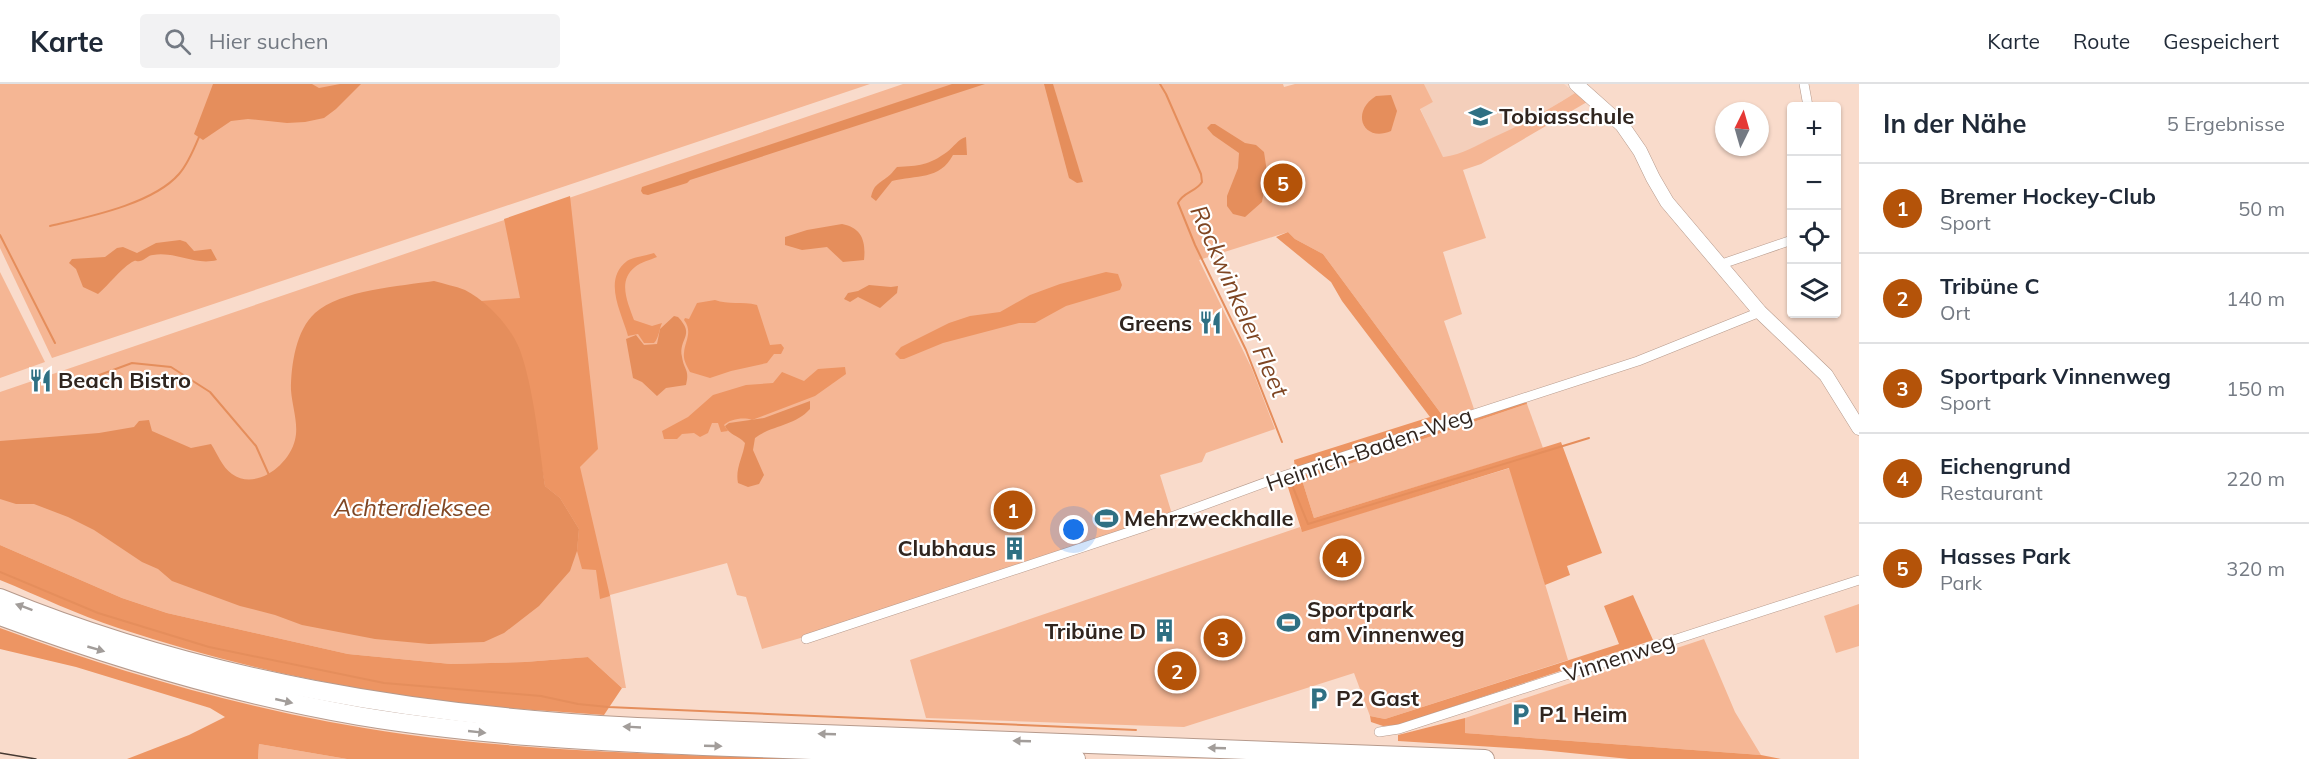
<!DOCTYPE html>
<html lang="de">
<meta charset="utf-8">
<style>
:root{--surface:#fff;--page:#f2f2f3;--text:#1f2937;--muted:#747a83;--line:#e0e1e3;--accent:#b45309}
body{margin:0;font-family:Mulish,sans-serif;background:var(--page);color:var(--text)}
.controls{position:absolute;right:18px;top:18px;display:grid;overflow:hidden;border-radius:6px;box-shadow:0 2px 4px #0004}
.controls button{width:54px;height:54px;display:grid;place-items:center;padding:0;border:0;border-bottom:2px solid var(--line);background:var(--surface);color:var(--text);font:30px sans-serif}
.compass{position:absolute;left:1715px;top:18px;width:54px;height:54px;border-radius:50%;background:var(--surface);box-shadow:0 2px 4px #0004;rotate:5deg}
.you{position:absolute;left:1074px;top:446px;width:21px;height:21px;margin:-15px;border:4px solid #fff;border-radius:50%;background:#1a73e8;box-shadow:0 0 0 9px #1a73e833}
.badge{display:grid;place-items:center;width:39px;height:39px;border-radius:50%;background:var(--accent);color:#fff;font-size:20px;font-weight:700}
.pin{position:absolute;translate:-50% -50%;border:3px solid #fff;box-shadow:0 2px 6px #0006}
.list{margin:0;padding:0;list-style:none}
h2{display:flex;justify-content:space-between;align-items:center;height:78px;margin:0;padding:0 24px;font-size:26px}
h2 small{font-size:20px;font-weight:400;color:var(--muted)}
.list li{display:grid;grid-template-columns:39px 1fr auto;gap:18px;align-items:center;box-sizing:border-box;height:90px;padding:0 24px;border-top:2px solid var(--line)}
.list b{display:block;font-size:22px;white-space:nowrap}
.list p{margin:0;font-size:20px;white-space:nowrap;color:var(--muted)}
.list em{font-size:20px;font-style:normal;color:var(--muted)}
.icon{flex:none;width:33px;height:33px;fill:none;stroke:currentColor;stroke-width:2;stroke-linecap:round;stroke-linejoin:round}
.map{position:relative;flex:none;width:1859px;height:675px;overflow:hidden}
header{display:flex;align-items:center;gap:36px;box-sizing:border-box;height:84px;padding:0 30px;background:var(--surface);border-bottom:2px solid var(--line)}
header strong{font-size:28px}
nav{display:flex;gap:33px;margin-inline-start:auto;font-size:21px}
.search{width:420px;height:54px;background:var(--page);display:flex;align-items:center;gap:15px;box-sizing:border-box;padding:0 21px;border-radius:6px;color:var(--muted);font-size:22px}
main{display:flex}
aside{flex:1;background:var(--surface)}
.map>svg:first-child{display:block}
.built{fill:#f4cfbb}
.green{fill:#f5b694}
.forest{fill:#ed9563}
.water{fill:#e58e5c}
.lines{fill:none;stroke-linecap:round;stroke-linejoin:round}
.stream{stroke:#e58e5c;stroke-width:2}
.street-casing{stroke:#b69a8c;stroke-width:10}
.secondary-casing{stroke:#b69a8c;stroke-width:15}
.highway-casing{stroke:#b69a8c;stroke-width:20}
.street{stroke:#fff;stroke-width:9}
.secondary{stroke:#fff;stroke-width:14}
.highway{stroke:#fff;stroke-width:18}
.tram{stroke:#463932;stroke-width:1.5}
.oneway{fill:#a29d9a}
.labels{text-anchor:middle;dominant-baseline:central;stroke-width:4.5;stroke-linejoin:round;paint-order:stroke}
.poi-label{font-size:22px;font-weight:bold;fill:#30251f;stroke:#fff;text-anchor:start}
.street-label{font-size:22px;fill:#30251f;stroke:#fff}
.water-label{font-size:24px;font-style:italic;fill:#7f4623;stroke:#fff}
</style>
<header>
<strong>Karte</strong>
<div class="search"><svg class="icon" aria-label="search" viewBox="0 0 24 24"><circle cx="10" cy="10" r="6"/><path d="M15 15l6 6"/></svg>Hier suchen</div>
<nav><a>Karte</a><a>Route</a><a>Gespeichert</a></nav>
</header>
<main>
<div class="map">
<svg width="1859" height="675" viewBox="0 0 1859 675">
<rect width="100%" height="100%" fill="#f9dbcb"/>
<polygon class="built" points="1424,0 1564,0 1575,9 1526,39 1482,59 1471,66 1460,71 1442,73 1420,24 1433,18"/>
<g class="green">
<polygon points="0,0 870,0 52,274 0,164"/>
<path d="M903,0H1283L1284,3L1295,0H1424L1433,18L1420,25L1443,73C1464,70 1475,62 1494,53C1523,40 1548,26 1575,9L1587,18L1481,80L1463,86L1486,154L1443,168L1462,230L1444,237L1474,325L1445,335L1323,170L1295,155L1288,148L1199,176L1252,285L1275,345L1206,369L1202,378L1160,391L1172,430L846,541L762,565L746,513L737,511L727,479L610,511L626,604H622L588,573L525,578L451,580L348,570L167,529L122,514L0,461V308Z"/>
<polygon points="0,188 45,278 0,294"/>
<polygon points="1527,320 1543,364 1314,434 1302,396"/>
<polygon points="1510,384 1568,576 1385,635 1370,632 1354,589 1184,643 926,634 910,576 1300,443 1302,447"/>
<polygon points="1859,520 1859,562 1836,569 1824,532"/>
<polygon points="1704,555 1735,628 1761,671 1465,649 1465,634"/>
<polygon points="259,660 347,675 258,675"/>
</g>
<g class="forest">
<polygon points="570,112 598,365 580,383 610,512 600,515 596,486 582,485 577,467 579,445 560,414 545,402 528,303 510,248 481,217 520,214 504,135"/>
<polygon points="1288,148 1295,155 1323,170 1445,335 1295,385 1294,376 1430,333 1342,217 1331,198 1276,153"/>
<path d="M654,169L657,173C650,176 641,178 635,183C617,197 628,219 634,236L652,242L662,239C659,245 659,254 654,259H644L638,250L628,252C622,229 602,196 627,177C633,173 646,172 654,169Z"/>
<polygon points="1106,188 1118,190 1122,201 1120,206 1066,222 1035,239 1019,239 943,259 904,275 900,275 895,270 901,263 949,239 970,232 1000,228 1030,211 1060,200"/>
<path d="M715,216C728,221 742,217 757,221L770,261L781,260L784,264L781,270H774L767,279L731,287L710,294L690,288C687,282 683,276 684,269C685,257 693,248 684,236L685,234L689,235L697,219Z"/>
<path d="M845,283L846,290L815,312L752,336C744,333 730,335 724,341L728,347L721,348L718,339H712L708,349L700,353L694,349L682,350L677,355H664L662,347L688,333L713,311L746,301L773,299L782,288L804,297L818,285Z"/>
<polygon points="1526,317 1527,320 1302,396 1314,434 1561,358 1602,469 1567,482 1570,491 1545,501 1509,384 1302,448 1286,397"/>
<path d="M0,461L122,514L167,529L348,570L451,580L525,578L588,573L622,604L604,631C565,628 526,626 486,622C362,610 236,583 118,544C78,531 39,512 0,496Z"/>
<polygon points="1633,511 1653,556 1398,641 1383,642 1371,638 1370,632 1385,635 1619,560 1604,522"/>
<path d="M0,544C128,592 268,631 403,650C537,668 672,670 806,675H347L259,660L258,675H127L189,651L225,633L210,624L76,583L0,565Z"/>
<polygon points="1465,634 1465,649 1761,671 1781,675 1629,675 1541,666 1398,657 1398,651"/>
</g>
<g class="water">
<polygon points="213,0 312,0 319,4 340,0 361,0 336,25 324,34 305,38 287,39 248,35 231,37 203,56 194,50"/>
<polygon points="952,0 985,0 690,96 687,99 648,111 643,110 641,107 642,103"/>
<polygon points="1044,0 1053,0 1083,98 1077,99 1069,94"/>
<path d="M1391,11L1397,27L1391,47C1363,59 1350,28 1376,12Z"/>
<polygon points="1211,40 1215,40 1245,59 1256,61 1264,68 1267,88 1262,118 1245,133 1233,130 1227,122 1227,112 1238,84 1239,69 1213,51 1207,44"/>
<path d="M966,53L967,71H953C940,96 916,91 892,97L876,117L871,113C874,101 877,101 886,94C890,92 894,86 897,83C919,82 929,81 947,68C954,63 958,55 966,53Z"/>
<path d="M842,140C862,144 866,157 864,176L843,178L827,163L802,166L785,161V153L807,146Z"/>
<path d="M180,156L186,158L194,167L211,165L217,176C195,182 175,167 153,171C148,171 145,176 140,177C135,178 137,175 132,178C118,187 110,200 98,210L83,203L76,185L69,179L72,175L105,173L117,164L123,163L137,169L156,159Z"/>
<path d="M434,197C444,200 455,202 465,206C487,217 511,243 520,266C534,306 539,360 545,402L560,414L579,445L577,467L570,487L539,522L504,549L484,558L429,560L375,555L302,541L275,531L240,522L172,497L158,485L142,478L94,446L68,433L34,420H16L0,415V357L99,349L134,343L139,337L149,336L152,347L191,364L211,360C217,369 222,383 232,390C256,407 289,381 295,356C299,340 292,322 291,306C291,281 296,246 315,229C340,206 401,202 434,197Z"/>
<polygon points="869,201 891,203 898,202 897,209 880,224 858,213 850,218 844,215 848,209 858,207"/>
<path d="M674,232L678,233C696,252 678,254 682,273C684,286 690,286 686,301L666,304L657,312L642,298L633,294L626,255L636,251L644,261L657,260L660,245Z"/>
<path d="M810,317V325C795,342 772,341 755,354L753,366L764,391L759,400L748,403L738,399C735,385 743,373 745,359C738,351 729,351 725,342L729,339L764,334Z"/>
</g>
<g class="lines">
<g class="stream">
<path d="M1160,0L1166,10L1201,90L1202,98C1196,108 1183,108 1178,119L1195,161L1246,266L1282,358"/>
<path d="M50,142C88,133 153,120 179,90C188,80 194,65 199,53"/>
<polyline points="0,151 55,259"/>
<polyline points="75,300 132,279 171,283 210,308 256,362 269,391"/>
<polyline points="1292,401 1308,440 1589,354"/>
<polyline points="0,488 98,529 209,563 384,599 541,612 578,620 608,623 1136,646"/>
</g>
<defs>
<g id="street">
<polyline points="1804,0 1808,22"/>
<polyline points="1719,181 1792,156"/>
<polyline points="806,555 1144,443 1280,393 1638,277 1760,228"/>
<polyline points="1379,648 1399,645 1859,496"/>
</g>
<polyline id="secondary" points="1576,0 1622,41 1640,67 1653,94 1667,118 1760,228 1826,291 1859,344"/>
<g id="highway">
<path d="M0,514C202,597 420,632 637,643L1485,675"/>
<path d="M0,532C116,575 237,611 359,632C473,651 588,657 703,662C827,667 952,671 1076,675"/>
</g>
</defs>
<use href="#street" class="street-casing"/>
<use href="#secondary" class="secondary-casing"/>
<use href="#highway" class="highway-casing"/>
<use href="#street" class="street"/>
<use href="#secondary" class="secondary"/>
<use href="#highway" class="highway"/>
<polyline class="tram" points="0,669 36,675"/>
</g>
<defs><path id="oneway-solid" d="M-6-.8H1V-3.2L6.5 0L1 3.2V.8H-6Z" transform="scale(1.5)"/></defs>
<g class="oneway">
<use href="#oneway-solid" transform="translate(24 523) rotate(-160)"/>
<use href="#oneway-solid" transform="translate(96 565) rotate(16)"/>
<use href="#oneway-solid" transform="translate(284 617) rotate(13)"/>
<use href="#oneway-solid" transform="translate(632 643) rotate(-177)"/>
<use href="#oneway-solid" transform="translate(477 648) rotate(6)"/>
<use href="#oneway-solid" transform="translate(827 650) rotate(-178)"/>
<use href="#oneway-solid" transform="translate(1022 657) rotate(-178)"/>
<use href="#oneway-solid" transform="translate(713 662) rotate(2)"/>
<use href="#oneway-solid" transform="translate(1217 664) rotate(-178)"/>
</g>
<defs>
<symbol id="school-bare" viewBox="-9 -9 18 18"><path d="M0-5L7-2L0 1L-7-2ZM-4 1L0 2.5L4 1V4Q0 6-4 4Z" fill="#2f7083" stroke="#fff" stroke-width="2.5" paint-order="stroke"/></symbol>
<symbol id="restaurant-bare" viewBox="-9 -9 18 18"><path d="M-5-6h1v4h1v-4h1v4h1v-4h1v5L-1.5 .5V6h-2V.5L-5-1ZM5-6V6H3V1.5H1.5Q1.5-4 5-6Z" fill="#2f7083" stroke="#fff" stroke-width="2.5" paint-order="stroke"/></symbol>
<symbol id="stadium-bare" viewBox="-9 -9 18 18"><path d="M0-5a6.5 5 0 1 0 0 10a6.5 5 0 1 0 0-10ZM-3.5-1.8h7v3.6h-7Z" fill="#2f7083" stroke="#fff" stroke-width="2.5" paint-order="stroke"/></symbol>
<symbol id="building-bare" viewBox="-9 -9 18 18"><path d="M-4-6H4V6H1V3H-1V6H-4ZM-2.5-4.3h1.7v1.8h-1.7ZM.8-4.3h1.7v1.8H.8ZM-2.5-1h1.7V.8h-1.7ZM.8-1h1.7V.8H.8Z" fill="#2f7083" stroke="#fff" stroke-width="2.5" paint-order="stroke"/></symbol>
<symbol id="parking-bare" viewBox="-9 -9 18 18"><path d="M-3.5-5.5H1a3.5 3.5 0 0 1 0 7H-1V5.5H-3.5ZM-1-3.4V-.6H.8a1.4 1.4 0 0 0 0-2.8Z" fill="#2f7083" stroke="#fff" stroke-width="2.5" paint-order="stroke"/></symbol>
</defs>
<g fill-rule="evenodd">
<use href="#school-bare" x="1464" y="16" width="33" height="33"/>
<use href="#restaurant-bare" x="1194" y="222" width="33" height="33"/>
<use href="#restaurant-bare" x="24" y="280" width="33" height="33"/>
<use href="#stadium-bare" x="1090" y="418" width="33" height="33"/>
<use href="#building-bare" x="998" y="448" width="33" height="33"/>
<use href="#stadium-bare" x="1272" y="522" width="33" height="33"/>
<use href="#building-bare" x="1148" y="530" width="33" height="33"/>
<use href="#parking-bare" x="1302" y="598" width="33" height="33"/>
<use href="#parking-bare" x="1504" y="614" width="33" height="33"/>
</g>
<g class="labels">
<g class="poi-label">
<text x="1499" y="32">Tobiasschule</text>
<text x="1192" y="239" text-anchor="end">Greens</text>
<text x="58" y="296">Beach Bistro</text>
<text x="1124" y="434">Mehrzweckhalle</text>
<text x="996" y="464" text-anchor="end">Clubhaus</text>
<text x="1307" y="525">Sportpark<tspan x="1307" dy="25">am Vinnenweg</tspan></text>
<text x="1146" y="547" text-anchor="end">Tribüne D</text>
<text x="1336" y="614">P2 Gast</text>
<text x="1539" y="630">P1 Heim</text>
</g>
<g class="street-label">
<text transform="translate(1369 365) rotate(-19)">Heinrich-Baden-Weg</text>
<text transform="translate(1619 573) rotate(-18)">Vinnenweg</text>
</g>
<g class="water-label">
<text transform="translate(1240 217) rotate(66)">Rockwinkeler Fleet</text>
<text x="412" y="423">Achterdieksee</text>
</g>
</g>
</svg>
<div class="controls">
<button>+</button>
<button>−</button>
<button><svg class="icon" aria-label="locate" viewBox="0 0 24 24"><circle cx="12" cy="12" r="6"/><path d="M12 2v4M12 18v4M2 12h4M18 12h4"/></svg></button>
<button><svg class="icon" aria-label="layers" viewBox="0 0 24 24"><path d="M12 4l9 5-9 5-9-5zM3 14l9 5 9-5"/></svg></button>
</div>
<svg class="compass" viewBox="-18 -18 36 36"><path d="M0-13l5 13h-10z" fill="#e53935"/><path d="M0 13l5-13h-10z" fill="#747a83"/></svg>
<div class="you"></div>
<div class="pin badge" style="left:1013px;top:426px">1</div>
<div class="pin badge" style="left:1177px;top:587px">2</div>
<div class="pin badge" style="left:1223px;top:554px">3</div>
<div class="pin badge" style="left:1342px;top:474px">4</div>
<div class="pin badge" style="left:1283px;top:99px">5</div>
</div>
<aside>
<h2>In der Nähe<small>5 Ergebnisse</small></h2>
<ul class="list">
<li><span class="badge">1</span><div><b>Bremer Hockey-Club</b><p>Sport</p></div><em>50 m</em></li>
<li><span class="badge">2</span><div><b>Tribüne C</b><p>Ort</p></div><em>140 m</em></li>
<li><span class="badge">3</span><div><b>Sportpark Vinnenweg</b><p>Sport</p></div><em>150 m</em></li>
<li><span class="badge">4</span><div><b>Eichengrund</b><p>Restaurant</p></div><em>220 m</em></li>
<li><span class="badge">5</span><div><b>Hasses Park</b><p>Park</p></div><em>320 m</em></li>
</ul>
</aside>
</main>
